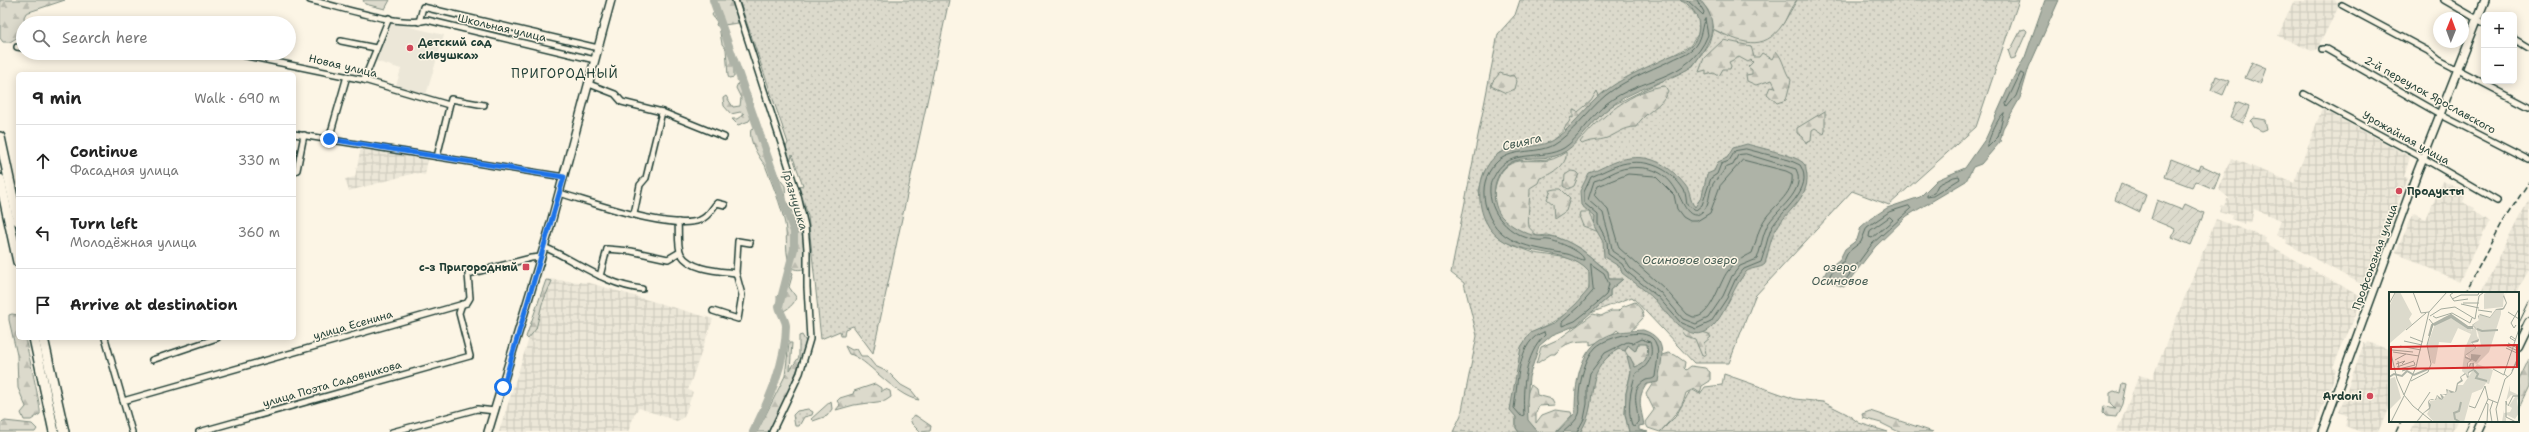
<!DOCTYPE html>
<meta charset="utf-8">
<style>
:root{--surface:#fff;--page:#f6f6f6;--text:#222;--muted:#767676;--line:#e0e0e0}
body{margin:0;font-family:"Shantell Sans",sans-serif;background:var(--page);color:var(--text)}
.controls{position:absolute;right:12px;top:12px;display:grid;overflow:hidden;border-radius:6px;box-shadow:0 2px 10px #0003}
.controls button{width:36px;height:36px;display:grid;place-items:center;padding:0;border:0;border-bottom:1px solid var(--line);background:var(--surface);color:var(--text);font:20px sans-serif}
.compass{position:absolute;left:2433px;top:12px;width:36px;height:36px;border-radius:50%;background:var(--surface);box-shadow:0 2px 10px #0003;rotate:1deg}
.stop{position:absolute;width:12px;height:12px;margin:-9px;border:3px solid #1a73e8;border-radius:50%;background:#fff}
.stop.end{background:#1a73e8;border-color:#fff;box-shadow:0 1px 4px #0008}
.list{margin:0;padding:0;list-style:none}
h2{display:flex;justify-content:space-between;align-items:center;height:52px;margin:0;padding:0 16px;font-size:17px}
h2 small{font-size:13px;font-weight:400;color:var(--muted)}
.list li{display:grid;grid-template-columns:26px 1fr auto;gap:12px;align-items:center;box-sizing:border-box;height:72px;padding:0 16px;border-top:1px solid var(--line)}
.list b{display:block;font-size:15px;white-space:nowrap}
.list p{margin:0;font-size:13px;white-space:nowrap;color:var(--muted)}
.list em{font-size:13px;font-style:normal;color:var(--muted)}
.icon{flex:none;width:22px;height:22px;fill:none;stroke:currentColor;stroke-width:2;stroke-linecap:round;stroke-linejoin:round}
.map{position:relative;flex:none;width:2529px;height:432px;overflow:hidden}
.search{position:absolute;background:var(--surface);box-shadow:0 2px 10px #0003;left:16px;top:16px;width:280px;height:44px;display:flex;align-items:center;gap:10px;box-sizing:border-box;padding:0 14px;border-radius:22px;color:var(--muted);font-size:15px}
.panel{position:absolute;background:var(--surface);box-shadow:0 2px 10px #0003;left:16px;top:72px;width:280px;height:268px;border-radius:6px}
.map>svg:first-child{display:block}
.built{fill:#ece7d8}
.industrial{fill:url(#industrial-grid)}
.grass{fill:url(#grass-dots);stroke:#7e8c80}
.forest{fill:url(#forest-firs);stroke:#7e8c80}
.garden{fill:url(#garden-furrows);stroke:#7e8c80}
.pitch{fill:#dcdacc;stroke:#7e8c80}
.water{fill:#aeb3a7;stroke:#758479}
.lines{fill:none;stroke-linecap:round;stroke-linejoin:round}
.shore{stroke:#586c62;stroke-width:1}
.river{stroke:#aeb3a7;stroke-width:8}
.street-casing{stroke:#1f3d34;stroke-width:8}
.secondary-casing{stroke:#1f3d34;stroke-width:10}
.primary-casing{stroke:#1f3d34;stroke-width:11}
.highway-casing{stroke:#1f3d34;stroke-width:12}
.street{stroke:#fcf5e5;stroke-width:5}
.secondary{stroke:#fcf5e5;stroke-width:7}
.primary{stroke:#fcf5e5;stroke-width:8}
.highway{stroke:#fcf5e5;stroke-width:9}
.tram{stroke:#1f3d34;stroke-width:1}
.rail{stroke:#1f3d34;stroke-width:1.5;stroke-dasharray:6 3;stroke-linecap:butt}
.route{stroke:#1a73e8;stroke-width:5}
.poi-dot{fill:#d1495b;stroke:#fcf5e5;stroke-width:1.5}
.labels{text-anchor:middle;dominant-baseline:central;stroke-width:3;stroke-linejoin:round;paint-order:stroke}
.street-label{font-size:11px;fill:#1f3d34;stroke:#fcf5e5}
.poi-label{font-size:11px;font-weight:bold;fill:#1f3d34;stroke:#fcf5e5;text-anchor:start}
.water-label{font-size:12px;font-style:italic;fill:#435a51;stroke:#fcf5e5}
.quarter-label{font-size:13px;letter-spacing:1px;fill:#1f3d34;stroke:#fcf5e5}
.inset-river{fill:none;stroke:#aeb3a7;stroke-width:2}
.inset-road{fill:none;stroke:#a4ab9e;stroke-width:1}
.view{fill:#d62828;fill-opacity:0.15;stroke:#d62828;stroke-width:2}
.inset-edge{fill:none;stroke:#1f3d34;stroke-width:2}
</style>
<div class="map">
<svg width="2529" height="432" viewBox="0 0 2529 432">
<defs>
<pattern id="industrial-grid" width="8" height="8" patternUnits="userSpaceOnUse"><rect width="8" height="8" fill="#ece7d8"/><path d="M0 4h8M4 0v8" fill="none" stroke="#cac7ba"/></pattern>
<pattern id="grass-dots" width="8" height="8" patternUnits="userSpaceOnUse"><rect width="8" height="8" fill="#dcdacc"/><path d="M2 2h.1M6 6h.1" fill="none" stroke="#bcbcb0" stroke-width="1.8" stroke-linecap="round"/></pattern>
<pattern id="forest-firs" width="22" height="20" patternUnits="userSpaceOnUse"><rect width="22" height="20" fill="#dcdacc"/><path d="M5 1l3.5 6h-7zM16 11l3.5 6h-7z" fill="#bcbcb0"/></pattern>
<pattern id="garden-furrows" width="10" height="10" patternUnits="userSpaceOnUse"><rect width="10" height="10" fill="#dcdacc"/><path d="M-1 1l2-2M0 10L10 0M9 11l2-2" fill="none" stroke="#bcbcb0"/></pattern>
</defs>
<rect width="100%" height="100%" fill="#fcf5e5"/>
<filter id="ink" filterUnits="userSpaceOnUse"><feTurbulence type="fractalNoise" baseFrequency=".025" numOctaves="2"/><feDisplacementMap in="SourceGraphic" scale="8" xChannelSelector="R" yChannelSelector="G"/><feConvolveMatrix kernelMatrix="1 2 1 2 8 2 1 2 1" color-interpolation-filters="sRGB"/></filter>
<g filter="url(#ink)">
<polygon class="built" points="389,22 444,35 426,95 396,86 401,69 375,61"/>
<g class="industrial">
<polygon points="2294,0 2335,0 2339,6 2317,49 2312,51 2278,36"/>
<polygon points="2322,109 2410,157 2404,177 2407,178 2368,288 2286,243 2287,240 2276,235 2281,220 2254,209 2251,223 2246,221 2245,224 2231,219 2232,215 2219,211 2221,205 2224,206 2227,199 2230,199 2218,189 2231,158 2294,183"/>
<polygon points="361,147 428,159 425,175 415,173 349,191 345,179 355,177"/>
<polygon points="2443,181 2461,190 2459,194 2465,197 2463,202 2475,208 2474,211 2489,222 2459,282 2396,252 2414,213 2426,219"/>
<polygon points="2529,199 2529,268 2517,293 2481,293"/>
<polygon points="2216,219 2266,238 2265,242 2271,247 2363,298 2333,367 2336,369 2332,383 2312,432 2117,432 2139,375 2152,379"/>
<polygon points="548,279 590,283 713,319 688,390 693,392 684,417 677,421 639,408 635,413 628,432 499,432"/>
<polygon points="2368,342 2390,350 2390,405 2378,432 2361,432 2345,426 2348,416 2339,412 2364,343 2367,344"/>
<polygon points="2416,421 2457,421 2452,432 2411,432"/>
</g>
<g class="grass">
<polygon points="739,0 949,0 873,353 853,326 845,329 844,336 841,336 840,331 821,339 808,216 799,186 803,185 792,155 791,160 789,159 786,147 788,143"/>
<path d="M1520,0H1680L1692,10L1699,20L1698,34L1690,46L1604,92L1552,141L1540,146L1509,149L1499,153L1484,172L1479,191L1485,220L1508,243L1534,253L1569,258L1583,265L1589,272C1589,277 1590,283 1589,288C1585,306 1547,326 1531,333L1516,417V428L1519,432H1453L1461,415L1477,336L1464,283L1451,273L1498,34L1515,15Z"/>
<polygon points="1797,0 2019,0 1976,127 1889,205 1852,191 1755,296 1729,363 1694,363 1632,297 1591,313 1610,296 1610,290 1622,280 1609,279 1608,271 1581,249 1559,238 1548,235 1538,236 1517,228 1495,203 1494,186 1503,168 1514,161 1549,159 1609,107 1693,66 1709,43 1713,29 1724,35 1783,24"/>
<path d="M1628,345L1631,372L1626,393L1625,414L1629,432H1580C1603,397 1575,366 1628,345Z"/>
<polygon points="1724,374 1795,399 1823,402 1847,414 1859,423 1888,432 1660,432 1676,416 1691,389 1700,394 1705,387 1722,385"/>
<polygon points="808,409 813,412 812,415 804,417 799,426 795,426 793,415 797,411"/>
</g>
<g class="forest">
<polygon points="0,0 65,0 26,13 24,17 25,23 23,23 23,34 10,42 3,42 0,38"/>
<polygon points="712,0 733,0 738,23 724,25 737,62 734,68 734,77 729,78 728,76 726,49 722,44 719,27 716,25 717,22 712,15 715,10"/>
<path d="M1700,0H1797C1790,7 1788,16 1783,24C1763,54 1740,42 1713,29L1708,10Z"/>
<polygon points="2025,29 2027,31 2015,58 2011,59 2008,50 2011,49 2021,30"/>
<path d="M1723,40L1751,46L1754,57H1759L1762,53L1772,59L1776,51C1784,60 1784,71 1791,80L1786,100L1777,103L1767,94L1770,87L1776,88L1772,80L1756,85L1747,81L1746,75L1752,74V70L1748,67L1753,62L1751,60L1748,62L1739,57L1729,62L1731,66L1730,69H1723L1719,76L1714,73L1706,75V70L1699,72L1704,58Z"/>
<polygon points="1500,73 1509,76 1513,75 1517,81 1515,89 1506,93 1491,86 1493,81"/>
<polygon points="738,83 743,83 750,95 754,112 749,121 738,125 732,119 737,119 744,114 740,112 731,114 724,106 723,98 726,96 733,107 740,106 741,98 736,88"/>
<path d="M1665,86L1668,91C1662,107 1644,112 1636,127C1624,127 1617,134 1607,138C1598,141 1590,140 1582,144L1580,142C1597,119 1635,88 1665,86Z"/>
<polygon points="1597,91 1600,98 1566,130 1564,128 1569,122 1571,117 1573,118 1573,110 1578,112 1591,101"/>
<polygon points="1825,111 1825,131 1824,134 1815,128 1812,130 1811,141 1806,143 1803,137 1797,133 1797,128"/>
<polygon points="2254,118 2265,120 2267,129 2262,131 2254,127 2251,121"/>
<path d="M755,128C771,144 771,171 785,186L786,200L792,212L799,214L800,216L806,267L803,269C799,270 794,270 791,267C784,254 788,238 785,224C781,204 772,184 765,165C758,157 748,139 751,129Z"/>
<path d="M1566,152C1568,165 1552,175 1540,178L1538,183L1530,188C1530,202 1527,213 1529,227C1530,229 1534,232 1535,234L1534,238C1523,233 1506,227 1499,218C1489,202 1494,168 1515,162C1526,159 1538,162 1549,160C1555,159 1561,155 1566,152Z"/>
<polygon points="1571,171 1577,172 1579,174 1574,186 1568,189 1564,186 1565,175"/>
<polygon points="1556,189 1561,189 1570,198 1566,211 1554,219 1553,204 1547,199 1551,190"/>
<polygon points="1580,212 1589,212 1599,232 1583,226 1579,216"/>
<path d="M789,270L793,273L789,287L796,297C795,304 787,310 781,312L778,310L777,296L783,291L784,276Z"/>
<polygon points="546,280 552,281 542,304 536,329 528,339 526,337"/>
<path d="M1635,302L1641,309L1644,317L1628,334H1621L1617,330L1607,339L1590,345V341C1574,341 1565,342 1555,354H1551L1536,364L1541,347L1559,339L1593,314L1601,316L1611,311H1618L1622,307Z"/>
<path d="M12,314L18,315V338H25C27,348 42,410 40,414L31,420H24L21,413L26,407L18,388L17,355L9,320V315Z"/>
<polygon points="1684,327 1709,334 1711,337 1704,343 1706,354 1702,356 1695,339 1685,336 1681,331"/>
<path d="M802,335L806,342C798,374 783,402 769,432H757L785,376L789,343H792L790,370L799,357V336Z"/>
<path d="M1641,343L1647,344C1649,355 1646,365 1635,367L1625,351L1628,345L1635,351L1638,344Z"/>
<path d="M845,346L852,350L857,349L861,356H867L875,366L888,372L901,385L912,391L919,400C895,397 865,356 849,354Z"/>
<path d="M1668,353L1675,355L1685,362L1684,368L1686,370L1691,366L1705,368L1710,372V381L1702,386L1700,393L1694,389L1686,393C1682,410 1671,419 1660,432L1648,428L1645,422L1654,410L1646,394L1656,378V357Z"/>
<polygon points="2529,359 2529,387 2518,410 2518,382"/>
<polygon points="2122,383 2126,384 2122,404 2116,417 2106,416 2103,413 2104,406 2115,408 2110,403 2110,393 2114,391 2120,393"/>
<polygon points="875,384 881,388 881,392 885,389 890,391 891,397 885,401 854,405 836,410 840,405 837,401 840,398 853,394 854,391"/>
<path d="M1531,385L1536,389L1537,395L1552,399L1555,405L1539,406L1536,413V423L1542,415L1555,410L1571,412L1572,415L1556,432H1533C1523,421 1523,398 1531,385Z"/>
<polygon points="831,401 832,409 827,416 813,421 811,419"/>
<polygon points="1870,411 1933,432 1899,432 1881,423 1863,418 1862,414"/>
<polygon points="915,415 931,426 930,431 920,432 912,424 910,419"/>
<polygon points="5,421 32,424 37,429 35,432 0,432 0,424"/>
</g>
<g class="garden">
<polygon points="2252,62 2266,68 2260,84 2245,78"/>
<polygon points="2216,76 2229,81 2223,95 2211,90"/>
<polygon points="2236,102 2249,107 2243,123 2230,118"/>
<polygon points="2171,159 2199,170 2201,165 2220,174 2214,189 2195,181 2192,187 2165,177"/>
<polygon points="2121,184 2146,195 2140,212 2115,200"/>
<polygon points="2157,200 2182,210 2185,204 2204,213 2191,245 2172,237 2175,229 2151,219"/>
</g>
<polygon class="pitch" points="363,0 390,0 385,9 365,4"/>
<g class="water">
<path d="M1680,0H1700C1716,18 1715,32 1703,51C1698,58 1695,65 1688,69C1663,84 1631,89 1609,108C1594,119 1581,141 1566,151C1549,162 1531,155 1514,161C1493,169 1489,200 1501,216C1509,225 1526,235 1538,236C1545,237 1551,235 1558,238C1578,244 1593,259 1608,272L1609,279H1623L1610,290V296L1577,325L1552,335L1539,346L1529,377L1527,401L1528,420L1538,432H1519L1516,428V417L1510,410L1521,347L1530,333L1556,322L1576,304L1589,289V272C1564,242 1504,263 1485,220C1475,198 1479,169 1498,154C1513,143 1535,150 1551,141C1570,131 1586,106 1604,92C1623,77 1646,68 1668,57C1675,54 1684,52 1690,47C1706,32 1699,8 1680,0Z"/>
<polygon points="2045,0 2059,0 2029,67 2020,98 2003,128 2000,142 1981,164 1973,167 1966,181 1907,216 1875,247 1844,287 1826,281 1824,276 1827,270 1840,259 1845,249 1857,240 1861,227 1870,219 1887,208 1920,197 1937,180 1965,168 1986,138 2010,84 2025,57"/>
<path d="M1747,144C1760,148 1794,155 1802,162C1805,164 1806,167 1806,170C1813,197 1785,211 1775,231C1770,241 1768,253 1765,264C1760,269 1751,267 1746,272C1733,287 1728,308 1715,324C1691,352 1667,312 1653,298C1643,288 1632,281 1622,273L1620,267L1604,257L1603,242L1594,226L1595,217L1581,205L1580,191L1589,173C1600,170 1609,163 1620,160C1649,152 1668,164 1685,185C1691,192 1689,200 1695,207L1702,196L1707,174L1714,171L1718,162L1727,158L1733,148Z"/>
<path d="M1643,330C1670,339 1661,360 1658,382L1647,384C1636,398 1641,408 1644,425L1639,426V430L1648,432H1629L1625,414L1626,393L1631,372L1627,356L1630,357L1635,367C1646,364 1649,355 1647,344H1638L1635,351L1628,345L1625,351L1618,349C1579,375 1602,400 1580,432H1557L1575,413C1575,385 1578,349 1607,336C1617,331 1631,331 1643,330Z"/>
</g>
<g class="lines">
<g class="shore">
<polyline points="1687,0 1703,15 1704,12 1697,0"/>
<path d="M1705,19L1708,35C1689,82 1641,76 1606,104C1592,116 1577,140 1564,148C1542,161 1510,148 1496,173C1494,177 1490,182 1490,187C1488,213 1510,237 1537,240C1541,241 1545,239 1549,240C1557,241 1584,252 1584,260C1578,260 1573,255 1567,254C1531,247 1494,245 1485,203C1482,188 1485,175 1495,164C1510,147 1534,155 1553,145C1572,134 1589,109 1606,95C1625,80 1648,71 1670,61C1677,57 1685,55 1691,50C1703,41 1701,22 1705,19Z"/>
<polygon points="2021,73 2024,75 2016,96 2007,107 2006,104"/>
<path d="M2004,113L1998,137L1988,147C1986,143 1999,115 2004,113Z"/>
<path d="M1746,149L1789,160L1800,165C1816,189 1780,211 1771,229C1767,239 1765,251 1761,262L1744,269L1736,278L1727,298L1711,322L1696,329L1681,323L1657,296L1626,271L1622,264L1608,254L1607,241L1598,224V215L1584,203V192L1591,177C1601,173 1611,167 1622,164C1647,158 1670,168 1684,190C1686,194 1686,200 1687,205L1696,210L1702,205L1711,178L1717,174L1721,164L1729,161L1735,151Z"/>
<path d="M1746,154L1796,169C1807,192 1776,209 1767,226C1762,236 1761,249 1757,259L1740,266L1732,276L1723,296L1708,318L1696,324L1683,319L1660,292L1630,268L1625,260L1612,251C1611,238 1606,226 1603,213L1588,200L1594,181C1606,178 1616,169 1628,168C1685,162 1676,217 1697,215C1713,208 1706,192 1715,181C1719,176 1722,175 1725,168L1733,165L1738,155Z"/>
<path d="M1743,160L1786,171L1792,174C1795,195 1770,207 1762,224C1757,233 1756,244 1752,253C1742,258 1735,262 1728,271C1719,282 1711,319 1693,317L1687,314L1664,288L1619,248L1608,210L1594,195L1598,186L1628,174L1655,176L1674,195L1677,209L1683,217L1690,221H1697L1710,213L1720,186Z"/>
<polygon points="1954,177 1959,176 1960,179 1933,196 1927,197 1927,195 1934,193 1938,185"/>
<polygon points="1909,206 1911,209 1872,244 1844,282 1837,282 1829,277 1835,267 1844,261 1848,252 1861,242 1867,227 1889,212"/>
<polygon points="1890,217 1893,220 1872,238 1869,237 1870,231"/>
<polygon points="1591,264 1604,273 1609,284 1606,295 1589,310 1575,321 1562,326 1562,322 1579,307 1593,291"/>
<path d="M1544,332L1545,335C1525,354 1522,388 1524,415L1521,416L1514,408C1518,384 1517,340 1544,332Z"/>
<path d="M1563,432C1568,428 1577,420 1579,414C1581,408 1578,401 1579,395C1580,380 1585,358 1596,347C1607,337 1650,324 1656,344C1660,354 1656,367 1655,377C1652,380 1649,379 1646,380C1628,389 1639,409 1638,422L1634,427L1632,426C1627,408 1630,391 1636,373C1649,366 1654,356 1650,342L1641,339L1633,343L1627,342L1605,353L1590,373L1587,388V404L1584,419L1577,432"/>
</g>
<path class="river" d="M713,0L794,232V249L779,306C780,313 786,320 786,326C786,362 769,400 753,432"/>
<defs>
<g id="street">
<path d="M310,0C340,7 399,27 427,20L595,60"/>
<polyline points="735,0 798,196 805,226 807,249 807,287 810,339 800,373 772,432"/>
<polyline points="2444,0 2484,23"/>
<polyline points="2342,5 2428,51 2439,60 2529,107"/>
<polyline points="419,22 423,7 598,48"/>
<polyline points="2514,39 2529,48"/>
<polyline points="341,41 376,48"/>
<polyline points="17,47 23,48"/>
<polyline points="2322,49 2326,49 2445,117 2529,160"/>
<polyline points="232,53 364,80 449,105"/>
<polyline points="364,80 389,18"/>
<polyline points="589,84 615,94 622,102 662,112 724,137"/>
<polyline points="2304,94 2423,158 2497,201"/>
<polyline points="294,134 564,177"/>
<polyline points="329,139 347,76"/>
<polyline points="437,157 451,99 484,105"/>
<polyline points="294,172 297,170 304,135"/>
<path d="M559,193C592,202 670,231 700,220C710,216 711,209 717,203L725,205"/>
<polyline points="634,214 640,185 646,178 662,112"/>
<path d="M678,222C679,231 677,246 681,254C690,270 719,271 736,273"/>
<path d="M544,247C577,261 605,285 642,289"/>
<polyline points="600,276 607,249 631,251 668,259 680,252"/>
<polyline points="713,311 738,319 742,295 736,273 738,241 750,243"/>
<polyline points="105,338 132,432"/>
<polyline points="152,360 217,338"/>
<polyline points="123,401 467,303 470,298 468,274 531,258 541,257"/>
<polyline points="199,432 470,356 459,313 462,304"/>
<polyline points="392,432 477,409 495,411"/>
</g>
<g id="secondary">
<polyline points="488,432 548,234 611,0"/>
<polyline points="2322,432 2417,173 2485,0"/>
</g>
<g id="primary">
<polyline points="2518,346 2529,323"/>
<polyline points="2477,432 2482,421"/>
</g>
<g id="highway">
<polyline points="0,137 18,221"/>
<polyline points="0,179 18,262"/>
<polyline points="34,338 54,432"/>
<polyline points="43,338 64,432"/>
</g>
</defs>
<use href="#street" class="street-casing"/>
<use href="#secondary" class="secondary-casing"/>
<use href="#primary" class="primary-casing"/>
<use href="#highway" class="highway-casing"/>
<use href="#street" class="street"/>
<use href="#secondary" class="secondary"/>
<use href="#primary" class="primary"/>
<use href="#highway" class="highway"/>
<g class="tram">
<polyline points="2518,325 2529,302"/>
<polyline points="2465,432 2470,421"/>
</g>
<g class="rail">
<polyline points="2465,293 2501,225 2529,182"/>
<polyline points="2396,432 2401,421"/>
</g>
</g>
</g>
<g class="lines" filter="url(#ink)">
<polyline class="route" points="329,139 564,177 503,387"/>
</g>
<g class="poi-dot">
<circle cx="410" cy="48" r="4"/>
<circle cx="2399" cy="191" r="4"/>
<rect x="522" y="263" width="8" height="8" rx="2"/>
<circle cx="2370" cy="396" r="4"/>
</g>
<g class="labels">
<g class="street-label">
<text transform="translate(502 28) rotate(13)">Школьная улица</text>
<text transform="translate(343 66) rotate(13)">Новая улица</text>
<text transform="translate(2430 95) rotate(29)">2-й переулок Ярославского</text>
<text transform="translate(2406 138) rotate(29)">Урожайная улица</text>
<text transform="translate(2375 257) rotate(-70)">Профсоюзная улица</text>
<text transform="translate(353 325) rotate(-16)">улица Есенина</text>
<text transform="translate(332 384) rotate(-16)">улица Поэта Садовникова</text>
</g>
<g class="poi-label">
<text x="418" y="42">Детский сад<tspan x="418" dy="13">«Ивушка»</tspan></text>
<text x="2407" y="191">Продукты</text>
<text x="518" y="267" text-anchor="end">с-з Пригородный</text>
<text x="2362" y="396" text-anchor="end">Ardoni</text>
</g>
<g class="water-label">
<text transform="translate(1522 142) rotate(-13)">Свияга</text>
<text transform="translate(795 200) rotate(73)">Грязнушка</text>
<text x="1690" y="260">Осиновое озеро</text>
<text x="1840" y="267">озеро<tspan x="1840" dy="14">Осиновое</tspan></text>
</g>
<g class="quarter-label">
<text x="565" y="73">ПРИГОРОДНЫЙ</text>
</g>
</g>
<g transform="translate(2389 292)">
<rect width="130" height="130" fill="#fcf5e5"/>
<path d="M7,0H11L21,19L23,22L20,27L23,32L1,51L0,15ZM107,18H112V22L100,60L88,72L81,70L82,67L78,71L79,76L84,71V77L79,80L80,85L73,79L76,56L82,42L69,36L62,51L50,50L46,72L43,71L38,54L46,32L62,26L71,32L76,38L82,40L83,35L87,37L88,44L90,48L82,51L86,56L77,62L76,64L77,66L81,67L77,62L92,53L88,37L84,33L90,28V23L101,26ZM88,72L104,78L100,92L97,91L93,97L83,101L75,130H45L38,122L41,116V109L47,108V105L53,108L59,99L67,100L69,93H74ZM6,85L12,106L0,118V87Z" fill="#dcdacc"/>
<path d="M121,93V99L130,103L128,109L130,121L126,127L118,123L117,125V129L127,130H113L115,118V121L121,120L123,116L120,114L126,105L122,103L117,109Z" fill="#dcdacc"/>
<path d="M65,106L72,111L73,118V124L70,123L72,126L68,124V130L64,122L70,119L71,113L66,110L67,116H64Z" fill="#dcdacc"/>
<path d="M99,0H115L114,15L95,17V2ZM62,24L82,37V40L75,38L63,26H53Z" fill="#dcdacc"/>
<path d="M119,0L115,3L118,11L115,17L113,18H107L101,26L90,23V28L84,33L88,37L90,48L89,50L83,51L87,54V56L76,64L82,67V62L92,63L87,70L83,68L79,71V76L81,71H85V78L80,81V85L78,86L77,82L72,85L74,89L69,92L68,98L67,100L62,101L59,98L58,102L57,103L52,102L55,105L53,108L50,107L48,104L47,108H41L40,110L42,113L41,117L35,121L30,128L27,130L34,121L40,116L39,110L40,108L43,107L46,108L48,103L53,107L51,102H58L57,97L66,100L68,91L72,88L71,85L76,81L80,85L79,80L84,77L83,71L80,76L78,75V71L81,68L76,66V63L86,56L82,50L90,47L88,38L83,33L90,28L89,24L91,22L101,25L107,17L114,16L117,11L114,4Z" fill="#aeb3a7"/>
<path class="inset-river" d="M45,33L62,25L79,36H84M88,37L93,39L109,38M40,44L43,33L62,23L79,35H84M85,78L89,82L87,86L98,89M0,85L5,82L13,84L18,79L25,83L39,77M71,130L66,127L65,121L70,119L72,110"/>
<path class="inset-road" d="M24,0L32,21L40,20M65,0L61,3L65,9L79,7M63,7L72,3H89L90,0M74,11H90M0,12L6,1M72,12L90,16M89,18L103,20M119,20L130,27M41,24L52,17L66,15L86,27L90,4L95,0M44,24L47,26L63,21L81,31L83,26M127,33L125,36L122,31L130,17M17,38L37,21M21,45L34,50M15,49L33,53M126,49L121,46L122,44L126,47M119,51L130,57M0,53L8,87L15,103L24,114L44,130M11,54L32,58M118,54L129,59M117,56L128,61M3,58L24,60M4,60L30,64M6,68L17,62M9,69L10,77L26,73L25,70M7,72L16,69L13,72M8,75L25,69M104,77L115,83M13,79L27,75M123,79L130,63M119,85L115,82L130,37M22,89L39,80L42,72L38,53L44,32L40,27M15,103L27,75L40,20L58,0M97,111L99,112L98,130M118,113L117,109V125L127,130M80,114L86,116L96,94L99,107L109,111M119,114L124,104H130M29,118L41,100M2,130L15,104M89,130L99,107M103,130L101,118L104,109M109,130L107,117L116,87L122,82L130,65"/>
<path class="view" d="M128,53V75L2,77V55Z"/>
<rect width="130" height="130" class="inset-edge"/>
</g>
</svg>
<div class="controls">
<button>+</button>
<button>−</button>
</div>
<svg class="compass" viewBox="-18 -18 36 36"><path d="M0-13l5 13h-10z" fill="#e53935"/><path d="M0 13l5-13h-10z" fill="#767676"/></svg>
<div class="stop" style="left:503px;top:387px"></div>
<div class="stop end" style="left:329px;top:139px"></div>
<div class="search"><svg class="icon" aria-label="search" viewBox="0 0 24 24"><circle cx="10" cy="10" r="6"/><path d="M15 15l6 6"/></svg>Search here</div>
<section class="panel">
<h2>9 min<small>Walk · 690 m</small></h2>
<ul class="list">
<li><svg class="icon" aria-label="ahead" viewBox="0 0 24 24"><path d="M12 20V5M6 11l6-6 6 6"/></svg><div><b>Continue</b><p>Фасадная улица</p></div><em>330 m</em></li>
<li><svg class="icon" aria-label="left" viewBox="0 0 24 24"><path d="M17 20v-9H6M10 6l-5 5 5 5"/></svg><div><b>Turn left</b><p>Молодёжная улица</p></div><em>360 m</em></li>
<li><svg class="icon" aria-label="arrive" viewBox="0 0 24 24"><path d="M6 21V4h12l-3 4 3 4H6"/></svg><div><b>Arrive at destination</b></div></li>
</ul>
</section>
</div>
